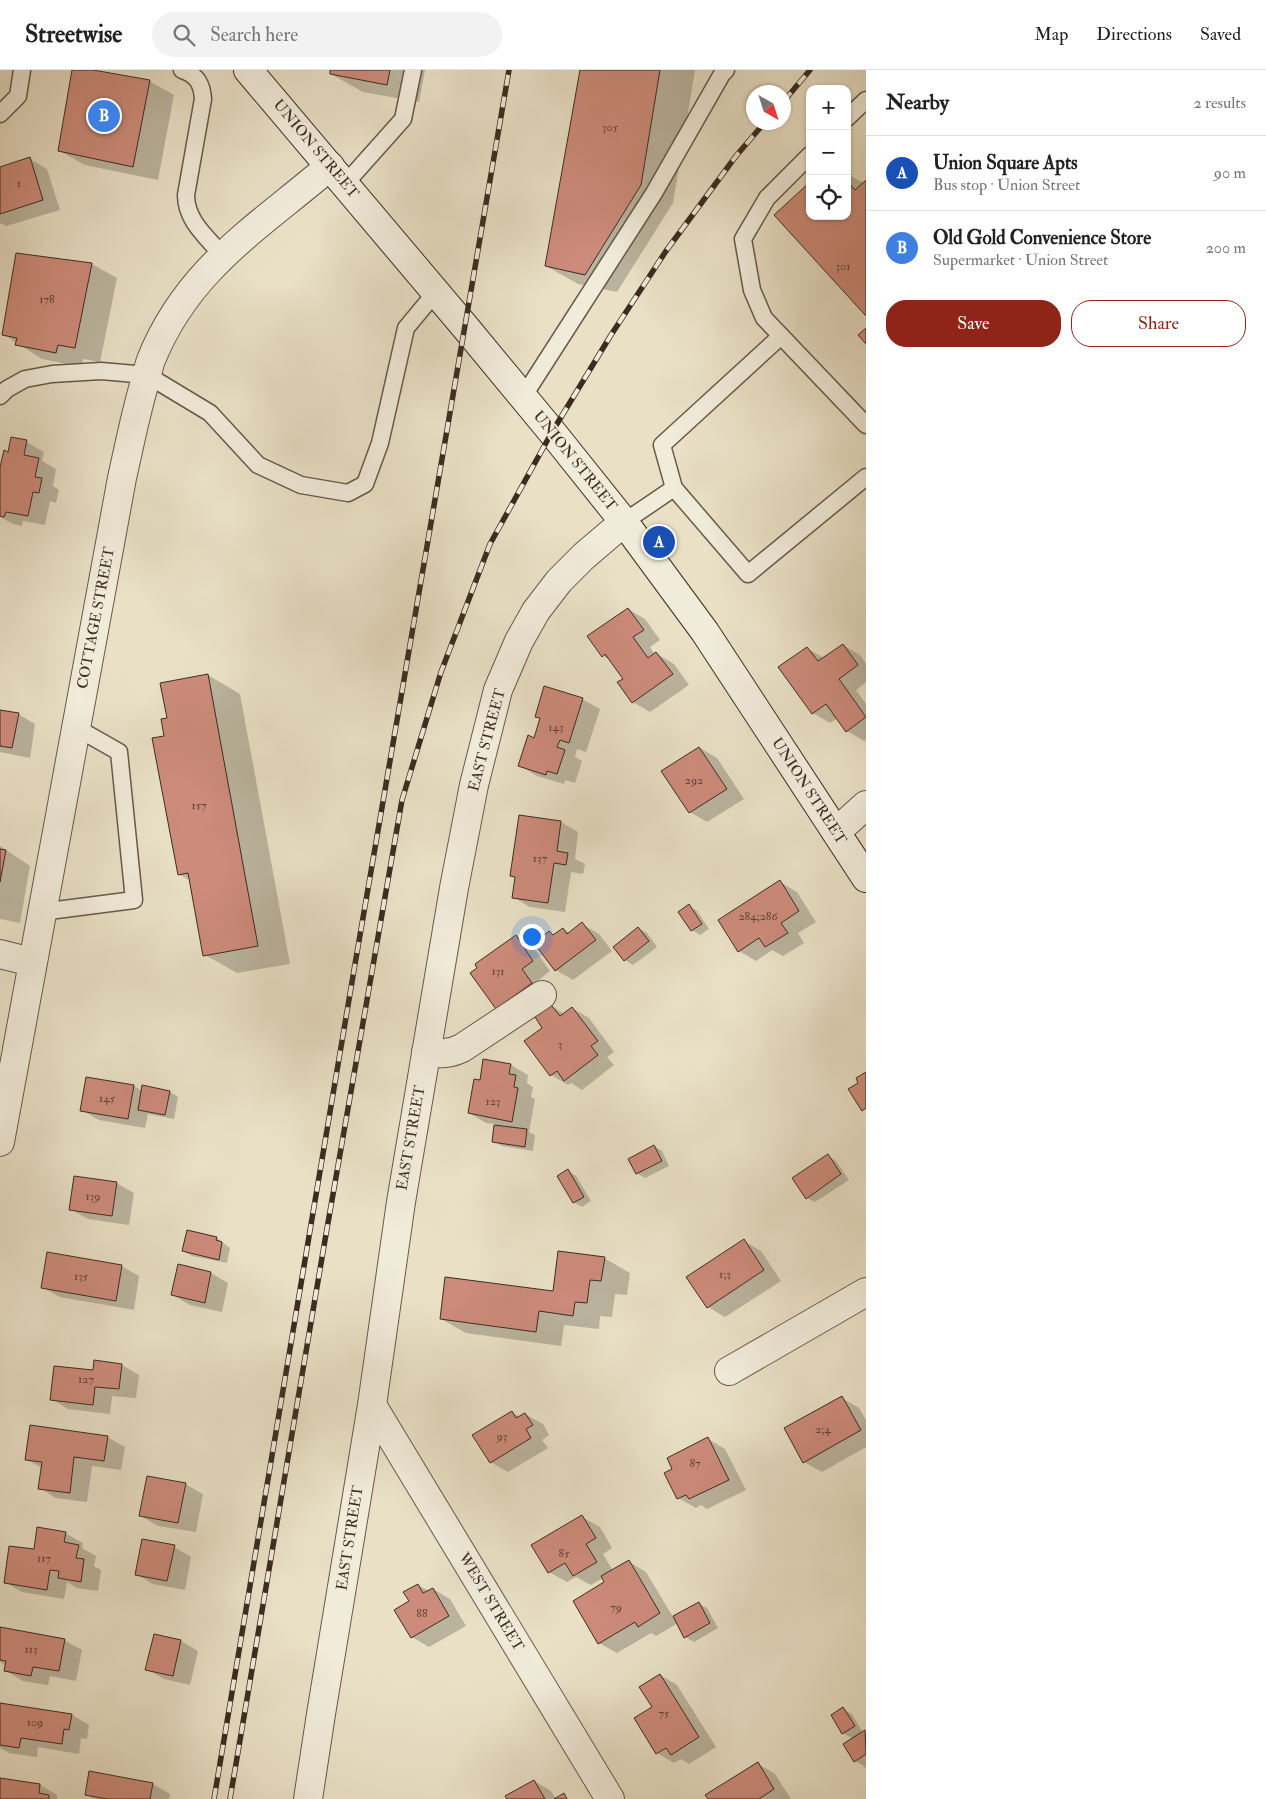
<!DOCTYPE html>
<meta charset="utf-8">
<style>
:root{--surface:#fff;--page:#f2f2f2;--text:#222;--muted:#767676;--line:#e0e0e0;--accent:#8f2418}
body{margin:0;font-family:"IM FELL Double Pica",serif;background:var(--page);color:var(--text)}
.controls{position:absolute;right:15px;top:15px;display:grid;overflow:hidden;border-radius:10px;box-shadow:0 1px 4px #0004}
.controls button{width:45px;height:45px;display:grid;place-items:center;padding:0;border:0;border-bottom:1px solid var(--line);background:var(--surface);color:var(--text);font:25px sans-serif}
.compass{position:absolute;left:746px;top:15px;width:45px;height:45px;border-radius:50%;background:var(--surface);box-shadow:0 1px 4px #0004;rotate:141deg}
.you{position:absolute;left:531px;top:866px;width:18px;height:18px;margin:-12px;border:4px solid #fff;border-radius:50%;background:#1a73e8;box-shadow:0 0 0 8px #1a73e833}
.badge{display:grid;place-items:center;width:32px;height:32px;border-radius:50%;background:var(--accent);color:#fff;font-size:16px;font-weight:700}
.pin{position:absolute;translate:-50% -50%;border:2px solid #fff;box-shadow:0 1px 5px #0006}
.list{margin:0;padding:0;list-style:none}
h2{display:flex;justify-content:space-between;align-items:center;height:65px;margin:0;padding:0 20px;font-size:21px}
h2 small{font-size:16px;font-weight:400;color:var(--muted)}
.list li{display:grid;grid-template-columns:32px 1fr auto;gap:15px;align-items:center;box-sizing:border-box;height:75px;padding:0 20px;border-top:1px solid var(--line)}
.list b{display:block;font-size:19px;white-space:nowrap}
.list p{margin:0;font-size:16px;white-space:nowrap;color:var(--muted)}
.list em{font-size:16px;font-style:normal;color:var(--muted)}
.actions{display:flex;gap:10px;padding:15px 20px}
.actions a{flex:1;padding:11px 0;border:1px solid var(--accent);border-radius:20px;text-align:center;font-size:18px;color:var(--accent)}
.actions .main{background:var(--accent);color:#fff}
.icon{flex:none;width:28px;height:28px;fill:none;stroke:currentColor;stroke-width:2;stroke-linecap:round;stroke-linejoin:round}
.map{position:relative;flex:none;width:866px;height:1729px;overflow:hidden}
header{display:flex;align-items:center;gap:30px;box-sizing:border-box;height:70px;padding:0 25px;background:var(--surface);border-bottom:1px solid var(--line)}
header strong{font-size:24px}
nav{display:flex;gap:28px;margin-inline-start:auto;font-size:18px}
.search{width:350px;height:45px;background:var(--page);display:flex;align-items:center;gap:12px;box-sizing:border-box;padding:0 18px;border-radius:28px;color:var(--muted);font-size:19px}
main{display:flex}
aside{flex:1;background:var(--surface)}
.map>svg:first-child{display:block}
.shadow{fill:#0003}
.building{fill:#cd8b7b;stroke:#3c2c20}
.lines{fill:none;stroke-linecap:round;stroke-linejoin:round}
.service-casing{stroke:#67594a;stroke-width:19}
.minor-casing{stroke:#67594a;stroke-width:30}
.tertiary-casing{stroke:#67594a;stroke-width:30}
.secondary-casing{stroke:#3c2c20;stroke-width:30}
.service{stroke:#f1ebda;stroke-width:16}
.minor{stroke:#f1ebda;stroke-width:28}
.tertiary{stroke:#f1ebda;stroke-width:28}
.secondary{stroke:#f1ebda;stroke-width:28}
.rail-casing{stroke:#3c2c20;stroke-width:5.5}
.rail{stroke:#f1ebda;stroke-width:4;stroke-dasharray:11;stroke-linecap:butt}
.labels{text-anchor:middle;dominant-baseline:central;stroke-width:4;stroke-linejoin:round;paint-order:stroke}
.number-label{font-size:12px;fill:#604437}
.street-label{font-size:15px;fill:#3c2c20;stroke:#f1ebda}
</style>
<header>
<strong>Streetwise</strong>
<div class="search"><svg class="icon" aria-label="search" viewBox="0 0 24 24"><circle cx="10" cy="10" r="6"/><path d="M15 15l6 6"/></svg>Search here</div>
<nav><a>Map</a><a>Directions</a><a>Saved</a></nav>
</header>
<main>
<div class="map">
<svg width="866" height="1729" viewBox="0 0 866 1729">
<rect width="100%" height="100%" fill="#e9e0c6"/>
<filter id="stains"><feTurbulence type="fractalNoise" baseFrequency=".004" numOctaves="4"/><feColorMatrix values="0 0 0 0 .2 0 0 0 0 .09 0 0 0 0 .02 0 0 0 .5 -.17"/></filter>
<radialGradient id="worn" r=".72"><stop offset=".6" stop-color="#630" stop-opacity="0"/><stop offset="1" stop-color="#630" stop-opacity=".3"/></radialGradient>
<g class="shadow">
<polygon points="74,0 86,0 149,11 174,25 158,110 85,95 60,81"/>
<polygon points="332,0 425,0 419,32 363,22 331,4"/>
<polygon points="581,0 695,0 673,133 617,222 578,214 546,196"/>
<polygon points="30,89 47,99 60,140 6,156 0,153 0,98"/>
<polygon points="847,104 864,113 866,111 866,244 810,146 847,146"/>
<polygon points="92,194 117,208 100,292 83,289 82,297 42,289 3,264"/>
<polygon points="26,372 44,382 42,391 56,399 53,416 59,420 56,433 50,431 45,455 23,451 22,456 13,454 0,447 0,403 9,383"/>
<polygon points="628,539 645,549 660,570 650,577 655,585 657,584 674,594 689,615 650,642 633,632 624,609 612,591 603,586"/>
<polygon points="843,575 860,585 866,594 866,612 856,620 866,634 866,670 864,671 847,661 838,648 830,653 813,643 807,578 824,588"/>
<polygon points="208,605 240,624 290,894 237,903 205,885 191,811 180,805 168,649"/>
<polygon points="582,629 600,639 586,682 577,679 575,687 582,691 575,713 565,710 564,714 537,706 520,696 535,669 541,649 536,646"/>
<polygon points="0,641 18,644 35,654 30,688 0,682"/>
<polygon points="700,678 717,688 744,729 707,752 690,742"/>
<polygon points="520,747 561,752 578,762 575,789 585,794 583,804 571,802 565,842 530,837 513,827 516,808 511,805"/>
<polygon points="0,776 30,796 20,853 0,849"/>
<polygon points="780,812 797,822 816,852 798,863 804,873 783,886 772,880 756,891 739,881"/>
<polygon points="689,836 697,841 709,859 700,865 692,860"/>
<polygon points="582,854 599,864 612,881 573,910 556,900 554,866 563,859 570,863"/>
<polygon points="638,858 647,863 657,877 633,895 625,890"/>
<polygon points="516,867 533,877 550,901 539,910 549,924 514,948 496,938"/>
<polygon points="552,936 564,944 572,938 589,948 614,982 607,987 614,995 582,1020 571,1013 568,1015 551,1005 544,958"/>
<polygon points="484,990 511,995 528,1005 527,1013 533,1017 531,1027 535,1029 529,1062 535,1065 533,1081 502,1076 493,1071 495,1054 486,1053 469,1043 481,1012"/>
<polygon points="134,1016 142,1021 170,1022 178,1027 174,1049 148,1044 145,1058 99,1050 82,1040"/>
<polygon points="654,1076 662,1081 669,1096 645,1108 637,1103"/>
<polygon points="828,1086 836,1091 849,1110 815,1132 807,1128"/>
<polygon points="568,1101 576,1106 591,1131 582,1137 573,1132"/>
<polygon points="116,1113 134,1123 129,1155 88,1149 70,1139"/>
<polygon points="217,1168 230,1178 227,1193 192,1186 183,1181"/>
<polygon points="744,1171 761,1181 781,1211 725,1247 708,1237"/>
<polygon points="604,1188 630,1203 627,1225 615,1224 612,1247 600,1246 599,1259 564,1255 561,1276 466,1263 441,1249 554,1223"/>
<polygon points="121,1196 139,1206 134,1240 60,1227 42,1217"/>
<polygon points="179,1196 211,1203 228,1213 222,1242 190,1235 173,1225"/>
<polygon points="122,1295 139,1305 136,1328 112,1326 110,1344 68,1339 51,1329 94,1302"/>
<polygon points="842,1328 859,1338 866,1350 866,1377 822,1402 804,1392"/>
<polygon points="512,1342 520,1347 525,1344 543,1354 549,1365 542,1370 548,1378 508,1402 490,1392"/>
<polygon points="107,1367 125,1377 121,1400 92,1396 87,1432 56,1428 39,1418 42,1398 26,1389"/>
<polygon points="708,1369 725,1379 746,1420 707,1439 701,1435 696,1438 678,1428 674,1399"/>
<polygon points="185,1414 203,1424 196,1462 158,1456 141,1446"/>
<polygon points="582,1447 600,1457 612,1478 603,1484 613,1501 629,1492 646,1502 673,1547 699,1534 707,1538 718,1558 694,1572 685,1567 678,1553 656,1566 651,1563 617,1583 599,1573 605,1512 603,1508 591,1515 576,1507 567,1512 549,1502"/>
<polygon points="65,1463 83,1473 82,1478 96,1486 94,1496 101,1500 98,1521 77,1518 67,1512 64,1529 22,1522 5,1512 35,1481"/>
<polygon points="174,1477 191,1487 185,1520 153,1514 136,1504"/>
<polygon points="418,1515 429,1521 433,1519 450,1529 466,1556 429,1577 412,1567 411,1532"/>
<polygon points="0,1558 64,1570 82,1580 76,1611 50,1606 48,1615 23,1611 6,1601 6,1596 0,1592"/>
<polygon points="154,1565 181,1571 198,1581 190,1615 164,1609 147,1599"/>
<polygon points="660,1605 677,1615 716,1677 689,1694 681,1689 674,1693 657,1683 654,1638"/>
<polygon points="0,1634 72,1645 89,1655 87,1669 81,1668 79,1684 38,1677 37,1687 9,1683 0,1678"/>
<polygon points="843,1639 852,1644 863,1663 866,1662 866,1699 864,1696 855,1691 853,1669 843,1663"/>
<polygon points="758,1694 775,1704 791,1729 709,1729"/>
<polygon points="90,1702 153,1714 170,1724 169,1729 94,1729 86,1724"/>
<polygon points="0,1710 40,1715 57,1725 57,1729 0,1729"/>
<polygon points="534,1711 551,1721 556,1729 509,1729"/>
</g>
<g class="building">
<polygon points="72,0 93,0 150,10 133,97 58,81"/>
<polygon points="330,0 390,0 387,15 330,4"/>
<polygon points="580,0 660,0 641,115 585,205 545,196"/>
<polygon points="30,87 43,130 0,144 0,97"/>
<polygon points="866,110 866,246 774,145 810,112 810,146 847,146 847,111 855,120"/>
<polygon points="16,183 92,193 75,278 58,275 56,283 15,275 17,268 2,265"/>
<polygon points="866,258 866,274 858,265"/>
<polygon points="11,367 27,370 24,385 39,388 35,407 42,408 39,423 33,422 28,446 6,442 4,447 0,446 0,397 4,380 8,382"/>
<polygon points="628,538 644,560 633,567 648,588 656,582 673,604 632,633 617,612 623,609 605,584 602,587 587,566"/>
<polygon points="843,574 858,595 839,609 866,647 846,662 826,634 812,644 778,597 807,577 818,591"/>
<polygon points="208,604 258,876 203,886 188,803 178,805 152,668 164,666 161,649 167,648 160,613"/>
<polygon points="544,616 583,628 569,673 560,670 557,677 565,680 557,704 547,701 546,705 518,696 528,665 534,668 540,648 535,647"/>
<polygon points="0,640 19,643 12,678 0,676"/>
<polygon points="699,677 727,719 689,743 661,701"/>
<polygon points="519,745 561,751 557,781 568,783 566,795 554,793 548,833 512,828 515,807 510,806"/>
<polygon points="0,779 6,780 0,812"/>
<polygon points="780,810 799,841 781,853 788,863 765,877 759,868 738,882 718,850"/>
<polygon points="689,834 702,854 691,861 678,842"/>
<polygon points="582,852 596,870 555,901 537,877 541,875 538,870 549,861 553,865 563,858 567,864"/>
<polygon points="638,857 649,871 624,891 613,877"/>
<polygon points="516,865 533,891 522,899 532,913 496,939 470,903 477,898 475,894"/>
<polygon points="551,935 560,946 572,937 598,971 591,976 598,985 564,1011 557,1001 550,1006 524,971 542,958 535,947"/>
<polygon points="483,989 511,994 509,1004 516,1005 514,1017 518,1018 512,1052 468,1043 474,1009 480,1010"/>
<polygon points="866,1002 866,1038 862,1041 848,1019 858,1013 856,1008"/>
<polygon points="86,1007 134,1015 128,1049 80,1041"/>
<polygon points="142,1015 170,1021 165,1045 138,1040"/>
<polygon points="494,1055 527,1059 525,1077 492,1072"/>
<polygon points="654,1075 662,1091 636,1104 628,1089"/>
<polygon points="828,1084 841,1104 806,1129 792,1108"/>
<polygon points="568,1099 584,1127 573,1133 557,1106"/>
<polygon points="74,1106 117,1112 112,1146 69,1140"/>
<polygon points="187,1160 217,1167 216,1170 222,1172 219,1190 182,1181"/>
<polygon points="744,1169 764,1200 707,1238 686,1207"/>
<polygon points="558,1181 605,1187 601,1211 590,1210 587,1233 575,1232 573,1246 539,1241 536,1262 440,1249 445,1207 553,1221"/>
<polygon points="47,1182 122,1195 116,1231 41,1218"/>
<polygon points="178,1194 211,1202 205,1233 171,1225"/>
<polygon points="94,1290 122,1294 119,1319 95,1317 93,1335 50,1330 54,1296 93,1300"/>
<polygon points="842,1326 861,1360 803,1393 784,1358"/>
<polygon points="512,1341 516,1348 525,1343 533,1355 526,1359 531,1368 490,1393 472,1365"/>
<polygon points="30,1355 108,1366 104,1391 74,1387 70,1423 38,1419 42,1392 25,1390"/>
<polygon points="708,1367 729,1410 689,1429 686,1425 677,1429 664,1403 672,1399 667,1388"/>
<polygon points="147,1406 186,1413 178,1453 139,1446"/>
<polygon points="582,1445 596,1468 586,1474 597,1492 573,1506 565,1493 548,1503 531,1475"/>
<polygon points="37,1457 66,1462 64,1472 79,1475 76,1488 84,1489 81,1512 58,1508 59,1501 50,1500 47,1520 4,1513 9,1476 34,1479"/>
<polygon points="142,1469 175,1475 167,1511 135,1505"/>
<polygon points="629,1490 660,1543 638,1557 635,1552 598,1574 573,1531 604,1512 601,1506"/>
<polygon points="418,1514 423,1523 433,1518 449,1546 411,1568 394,1540 409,1531 403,1522"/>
<polygon points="699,1532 710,1553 684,1568 673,1546"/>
<polygon points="0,1557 65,1569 59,1601 33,1597 31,1606 4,1601 6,1591 0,1590"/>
<polygon points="154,1564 181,1570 173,1606 145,1600"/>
<polygon points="660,1604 699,1667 671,1685 666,1678 656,1684 634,1648 652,1637 639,1617"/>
<polygon points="0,1633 72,1644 69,1660 64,1659 62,1674 21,1668 19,1678 0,1675"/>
<polygon points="843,1637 855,1656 842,1664 831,1645"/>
<polygon points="865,1660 866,1684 854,1692 843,1674"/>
<polygon points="758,1692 774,1719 759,1729 708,1729 705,1725"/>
<polygon points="89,1701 153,1713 150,1729 107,1729 85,1725"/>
<polygon points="0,1708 40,1714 39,1723 49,1725 49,1729 0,1729"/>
<polygon points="534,1710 545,1729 507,1729 505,1726"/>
<polygon points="564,1723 567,1729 554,1729"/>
</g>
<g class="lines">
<defs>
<g id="service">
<path d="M182,0C197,5 202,14 203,29L186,125C186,151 207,167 222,185"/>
<polyline points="0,44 18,26 22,0"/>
<polyline points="847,48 866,30"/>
<polyline points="810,85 767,128 743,169 752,220 764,248 866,355"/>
<polyline points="345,114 403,49 413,0"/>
<polyline points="781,266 662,375 674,418 748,504 866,407"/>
<polyline points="0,326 7,319 25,309 52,304 101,301 147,305 210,343 258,395 301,415 348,423 365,414 380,373 406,258 436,222"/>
<polyline points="523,327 654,123 722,4 726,0"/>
<polyline points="624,452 674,418"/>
<polyline points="41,842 134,830 119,682 75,657"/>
</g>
<g id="minor">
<polyline points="836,762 866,735"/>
<path d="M426,982C440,984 450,984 462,978L542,925"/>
<polyline points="729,1301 866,1222"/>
<polyline points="372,1335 610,1729"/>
<polyline points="308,1729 321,1644 372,1335 401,1132 454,818 474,715 498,620 519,571 536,541 559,511 584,486 624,452"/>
</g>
<g id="tertiary">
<polyline points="0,884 32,892"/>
<path d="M0,1072L122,408C129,377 135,346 144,315C147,307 148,298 151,290C188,198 259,157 330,96"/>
</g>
<polyline id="secondary" points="248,0 466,258 552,362 624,452 705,562 866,808"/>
</defs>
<use href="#service" class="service-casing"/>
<use href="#minor" class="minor-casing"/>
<use href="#tertiary" class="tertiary-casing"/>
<use href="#secondary" class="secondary-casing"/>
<use href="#service" class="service"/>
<use href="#minor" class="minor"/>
<use href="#tertiary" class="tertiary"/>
<use href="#secondary" class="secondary"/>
<defs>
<g id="rail">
<polyline points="784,31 810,0"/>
<polyline points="214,1729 354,900 509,0"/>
<polyline points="230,1729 325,1170 402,730 441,602 490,474 552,362 611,265 666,181 736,86 765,52"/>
</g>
</defs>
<use href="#rail" class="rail-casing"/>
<use href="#rail" class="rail"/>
</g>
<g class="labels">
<g class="number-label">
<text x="610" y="57">305</text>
<text x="19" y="113">1</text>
<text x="843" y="196">301</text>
<text x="47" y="229">178</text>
<text x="556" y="657">143</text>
<text x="694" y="710">292</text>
<text x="199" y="735">157</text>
<text x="540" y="788">137</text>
<text x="758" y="846">284;286</text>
<text x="498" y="901">131</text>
<text x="560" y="974">3</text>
<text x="107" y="1028">145</text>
<text x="493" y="1031">123</text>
<text x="93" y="1126">139</text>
<text x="725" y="1204">1;3</text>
<text x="81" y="1206">135</text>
<text x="86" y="1309">127</text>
<text x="823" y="1359">2;4</text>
<text x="502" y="1366">93</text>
<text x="695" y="1393">87</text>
<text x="564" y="1483">85</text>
<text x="44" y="1488">117</text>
<text x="616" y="1537">79</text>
<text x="422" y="1543">88</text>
<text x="31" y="1579">113</text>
<text x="664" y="1643">75</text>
<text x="35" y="1652">109</text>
</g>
<g class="street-label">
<text transform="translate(316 79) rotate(50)">UNION STREET</text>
<text transform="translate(575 391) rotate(51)">UNION STREET</text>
<text transform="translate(96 548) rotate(-79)">COTTAGE STREET</text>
<text transform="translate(487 670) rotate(-75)">EAST STREET</text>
<text transform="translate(809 721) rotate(57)">UNION STREET</text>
<text transform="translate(411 1068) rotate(-80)">EAST STREET</text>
<text transform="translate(350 1468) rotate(-81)">EAST STREET</text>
<text transform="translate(491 1532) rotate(59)">WEST STREET</text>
</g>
</g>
<rect width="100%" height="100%" filter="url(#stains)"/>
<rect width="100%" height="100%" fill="url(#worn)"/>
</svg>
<div class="controls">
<button>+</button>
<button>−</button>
<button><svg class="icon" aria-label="locate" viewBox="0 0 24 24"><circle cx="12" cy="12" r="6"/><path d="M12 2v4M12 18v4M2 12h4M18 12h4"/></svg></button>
</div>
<svg class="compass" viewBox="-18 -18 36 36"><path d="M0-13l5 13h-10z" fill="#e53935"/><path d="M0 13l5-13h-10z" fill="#767676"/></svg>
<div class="you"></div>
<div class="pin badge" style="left:659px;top:472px;background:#1a4fb4">A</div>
<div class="pin badge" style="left:104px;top:46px;background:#3f7fe0">B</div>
</div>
<aside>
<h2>Nearby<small>2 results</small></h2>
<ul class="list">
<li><span class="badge" style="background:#1a4fb4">A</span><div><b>Union Square Apts</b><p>Bus stop · Union Street</p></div><em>90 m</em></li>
<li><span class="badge" style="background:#3f7fe0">B</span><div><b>Old Gold Convenience Store</b><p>Supermarket · Union Street</p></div><em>200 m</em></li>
</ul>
<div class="actions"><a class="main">Save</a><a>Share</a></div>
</aside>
</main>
